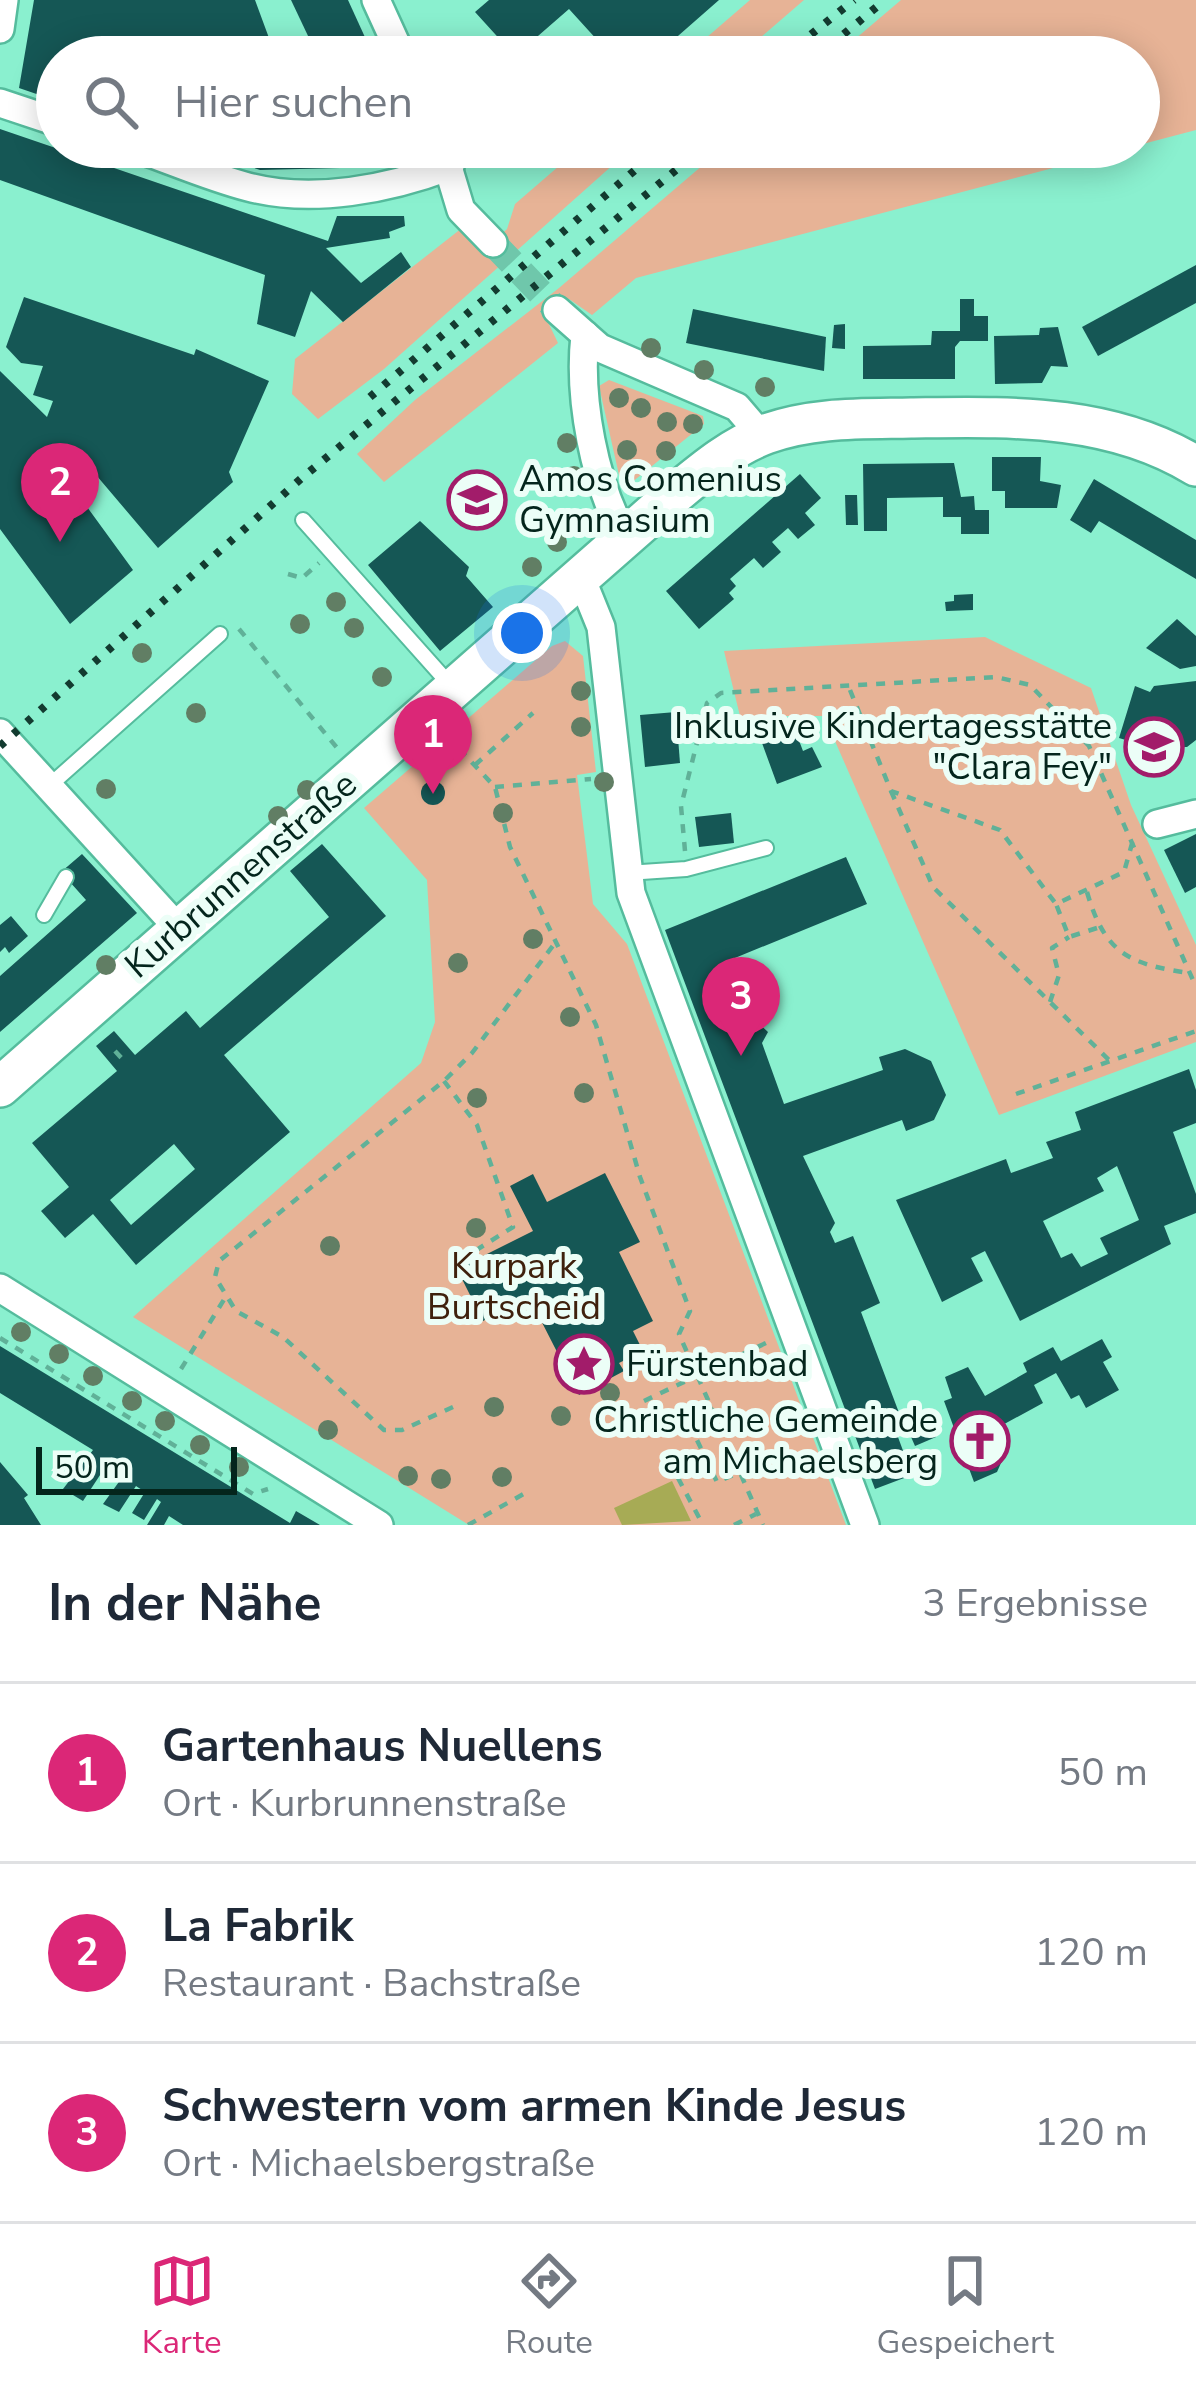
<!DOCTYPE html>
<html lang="de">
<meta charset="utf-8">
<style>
:root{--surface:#fff;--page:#f2f2f3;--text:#1f2937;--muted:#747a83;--line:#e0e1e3;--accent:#db2777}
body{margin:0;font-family:"Nunito Sans",sans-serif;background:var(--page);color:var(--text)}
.scale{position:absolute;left:36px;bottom:30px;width:201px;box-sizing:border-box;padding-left:12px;border:6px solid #04251c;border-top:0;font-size:33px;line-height:42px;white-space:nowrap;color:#04251c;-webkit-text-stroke:9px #ecfef7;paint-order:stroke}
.you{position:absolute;left:522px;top:633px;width:42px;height:42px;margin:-30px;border:9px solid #fff;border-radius:50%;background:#1a73e8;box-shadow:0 0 0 18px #1a73e833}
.badge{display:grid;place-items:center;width:78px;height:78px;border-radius:50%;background:var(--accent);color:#fff;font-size:39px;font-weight:700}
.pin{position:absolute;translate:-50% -99px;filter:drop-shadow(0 3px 6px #0008)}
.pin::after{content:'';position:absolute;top:63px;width:42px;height:36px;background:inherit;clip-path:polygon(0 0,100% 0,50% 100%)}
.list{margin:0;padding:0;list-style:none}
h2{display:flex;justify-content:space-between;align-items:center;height:156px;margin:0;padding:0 48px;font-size:51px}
h2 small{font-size:39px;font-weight:400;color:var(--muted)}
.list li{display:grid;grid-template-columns:78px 1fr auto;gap:36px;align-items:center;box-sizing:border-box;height:180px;padding:0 48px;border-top:3px solid var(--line)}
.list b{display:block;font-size:45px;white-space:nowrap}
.list p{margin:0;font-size:39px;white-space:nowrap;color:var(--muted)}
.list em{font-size:39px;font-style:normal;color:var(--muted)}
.icon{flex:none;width:66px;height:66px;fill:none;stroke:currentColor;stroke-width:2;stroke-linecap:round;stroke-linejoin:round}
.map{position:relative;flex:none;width:1196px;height:1525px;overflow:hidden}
.search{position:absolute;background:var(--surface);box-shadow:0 6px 30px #0003;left:36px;right:36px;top:36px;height:132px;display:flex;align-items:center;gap:30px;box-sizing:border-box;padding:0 42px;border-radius:66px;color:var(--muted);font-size:45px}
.sheet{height:696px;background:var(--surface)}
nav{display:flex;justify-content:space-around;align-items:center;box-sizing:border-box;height:168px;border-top:3px solid var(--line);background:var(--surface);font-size:33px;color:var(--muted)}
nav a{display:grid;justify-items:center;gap:6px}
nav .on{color:var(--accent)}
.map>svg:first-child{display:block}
.green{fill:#e7b396}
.water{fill:#a7ab55}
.building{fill:#155755;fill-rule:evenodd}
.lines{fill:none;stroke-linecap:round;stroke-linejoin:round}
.minor-tunnel{stroke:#6fc7ab;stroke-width:27;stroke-dasharray:27 14;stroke-linecap:butt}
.service-casing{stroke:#55bc9d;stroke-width:18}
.minor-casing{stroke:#55bc9d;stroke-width:32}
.secondary-casing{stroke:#55bc9d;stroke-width:44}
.path{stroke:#60b198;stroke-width:4.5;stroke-dasharray:9 9;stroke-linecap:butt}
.service{stroke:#fff;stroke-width:14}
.minor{stroke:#fff;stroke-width:27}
.secondary{stroke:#fff;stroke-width:39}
.rail{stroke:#133b30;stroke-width:8;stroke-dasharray:6 12;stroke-linecap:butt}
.tree{fill:#617e64}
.labels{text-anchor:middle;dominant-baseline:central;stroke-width:12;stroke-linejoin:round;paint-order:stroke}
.poi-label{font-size:36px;fill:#04251c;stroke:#ecfef7;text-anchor:start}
.street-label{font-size:36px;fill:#04251c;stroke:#ecfef7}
.park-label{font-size:36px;fill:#3f210d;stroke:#ecfef7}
</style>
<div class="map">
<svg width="1196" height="1525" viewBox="0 0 1196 1525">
<rect width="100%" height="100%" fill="#8af0cf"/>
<g class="green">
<polygon points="750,0 804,0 738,57 684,57"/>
<polygon points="901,0 1196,0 1196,130 1139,145 1139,57 834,57"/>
<polygon points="581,147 633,147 384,369 318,419 292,394 295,359 462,228 487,248 507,229 515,204"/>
<polygon points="724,147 1133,147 636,278 592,315 569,299 547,320 558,343 384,482 357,454 415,400 559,288"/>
<polygon points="609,380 703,416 704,424 626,487 621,484 599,386"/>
<polygon points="985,637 1091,688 1131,805 1196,945 1196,1042 999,1115 824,716 740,716 724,651"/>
<polygon points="565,641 583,656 596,772 577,775 593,904 627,944 846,1525 469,1525 133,1317 421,1063 435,1022 427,880 364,808 552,646"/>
</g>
<polygon class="water" points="672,1481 691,1521 622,1525 614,1508"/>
<g class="building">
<polygon points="34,0 255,0 276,57 57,57 57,101 19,88"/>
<polygon points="291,0 348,0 374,57 318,57"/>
<polygon points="489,0 719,0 654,57 605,57 609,53 569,9 515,56 475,12"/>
<polygon points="0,129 328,241 337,216 404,216 405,226 389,232 390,238 326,248 361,283 401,252 411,267 343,322 311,291 295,337 257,324 265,275 0,180"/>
<polygon points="194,147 384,147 340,168 260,170"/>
<polygon points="522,147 551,147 535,162"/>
<polygon points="1196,265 1196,303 1098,356 1082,327"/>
<polygon points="24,297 194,355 196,349 269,381 229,472 233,482 158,548 74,449 55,463 133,570 70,624 0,529 0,371 47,417 53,401 33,395 43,366 21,363 6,347"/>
<polygon points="960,299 974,299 974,316 988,316 988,341 960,341 955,347 955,379 863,379 863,346 931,345 932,331 960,331"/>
<polygon points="693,309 826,337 824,371 686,343"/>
<polygon points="845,324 845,349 832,348 834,325"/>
<polygon points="1058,327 1068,367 1051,366 1042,383 995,384 994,336 1039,335 1040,328"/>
<polygon points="992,457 1041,457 1040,481 1061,485 1057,508 1005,508 1005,491 992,491"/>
<polygon points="954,463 961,497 974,496 975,510 989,510 989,534 961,534 961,517 943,517 943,497 887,498 887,531 864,531 863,464"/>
<polygon points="800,474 821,498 805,513 815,525 798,539 788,528 772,542 781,552 763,568 754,558 730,579 736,586 729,593 734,599 699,629 666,591"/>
<polygon points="1094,479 1196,540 1196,579 1099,521 1091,533 1070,520"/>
<polygon points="845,495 857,495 858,525 846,525"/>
<polygon points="420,521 469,567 466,576 493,607 440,651 368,565"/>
<polygon points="973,594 973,610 946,611 945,602 954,601 954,595"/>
<polygon points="1177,619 1196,636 1196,666 1180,669 1146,648"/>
<polygon points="1196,681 1196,740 1187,747 1163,747 1163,738 1144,736 1142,745 1119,738 1135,686 1150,692 1154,686"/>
<polygon points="676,712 680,763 645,767 640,715"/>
<polygon points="795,730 803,751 812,747 822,767 777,784 762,743"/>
<circle cx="433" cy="793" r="12"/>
<polygon points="731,813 734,843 699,847 695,817"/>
<polygon points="1196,834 1196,887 1185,893 1164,850"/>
<path d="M322,844L386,916L224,1055L290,1132L136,1265L93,1214L65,1238L41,1211L69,1187L32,1143L117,1071L96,1046L114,1031L135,1055L186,1011L200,1028L329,917L290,871ZM174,1144L195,1169L131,1225L110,1200Z"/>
<polygon points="82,854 137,913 0,1032 0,976 86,900 61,872"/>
<polygon points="846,857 867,904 730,960 754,1019 768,1032 762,1043 784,1104 883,1070 879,1057 905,1049 931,1061 946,1095 934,1120 906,1131 902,1120 803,1156 835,1223 830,1232 835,1243 853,1236 880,1303 861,1312 904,1426 895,1429 912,1475 875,1489 665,930"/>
<polygon points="11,916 28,936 9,953 5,947 0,952 0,925"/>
<path d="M1189,1069L1196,1090V1123L1173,1132L1196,1194V1213L1164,1226L1171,1244L1020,1321L985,1251L971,1258L983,1281L942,1302L896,1200L1006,1159L1011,1173L1053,1158L1046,1142L1081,1130L1075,1112ZM1117,1166L1139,1220L1100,1238L1108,1254L1081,1267L1072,1253L1061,1258L1043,1221L1104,1191L1097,1178Z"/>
<polygon points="605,1173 640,1242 619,1252 653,1321 633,1331 643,1351 619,1363 624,1371 579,1395 529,1297 483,1321 457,1269 533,1231 510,1186 533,1174 547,1202"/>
<polygon points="1102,1339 1112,1357 1103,1362 1119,1390 1086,1408 1079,1395 1071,1399 1056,1373 1034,1385 1043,1403 997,1428 1005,1454 997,1472 974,1482 944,1401 952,1398 945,1377 968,1367 985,1396 1027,1372 1023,1363 1053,1347 1061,1361"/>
<polygon points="0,1346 290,1523 296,1511 320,1525 183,1525 169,1516 164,1525 147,1525 161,1502 157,1499 144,1520 132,1513 145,1492 136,1486 119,1512 103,1504 121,1479 104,1469 83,1501 63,1489 93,1450 0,1393"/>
<polygon points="925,1415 936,1437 915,1446 905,1423"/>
<polygon points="0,1462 28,1495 24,1498 41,1525 0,1525"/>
</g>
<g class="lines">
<polyline class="minor-tunnel" points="493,243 557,310"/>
<defs>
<g id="service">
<polyline points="303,520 452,687"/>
<polyline points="49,786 220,634"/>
<polyline points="627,873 686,869 766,848"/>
<polyline points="44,915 66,877"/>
</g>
<g id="minor">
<polyline points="376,0 402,57"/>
<polyline points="0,29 4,0"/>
<polyline points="0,103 57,122"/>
<path d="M133,147C171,160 209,177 248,187C313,204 389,189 450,166"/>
<polyline points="442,147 461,210 493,243"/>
<polyline points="557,310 600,348 737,407 761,435"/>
<path d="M585,335C578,398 594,484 626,539"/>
<polyline points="582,580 601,627 631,893 865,1525"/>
<polyline points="0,733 179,929"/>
<polyline points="1157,824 1196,814"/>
<polyline points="0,1288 379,1525"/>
</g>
<path id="secondary" d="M0,1087L675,494C703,471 731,447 766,434C813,417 862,419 911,418C1009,417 1109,413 1196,466"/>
</defs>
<use href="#service" class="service-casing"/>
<use href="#minor" class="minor-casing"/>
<use href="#secondary" class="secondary-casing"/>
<g class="path">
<polyline points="288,574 302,578 319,563"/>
<polyline points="239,629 338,749"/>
<polyline points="850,690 891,791 1000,830 1056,904"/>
<polyline points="447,736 495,787 510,847 596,1025 640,1177 690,1311 679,1334 763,1525"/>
<polyline points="475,765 533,713"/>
<polyline points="495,787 591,779"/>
<polyline points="891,791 933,887 1109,1060"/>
<polyline points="685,851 681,806 707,703 721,693 996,677 1030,685 1089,746 1196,987"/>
<path d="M1087,892C1105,954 1129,964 1189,973"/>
<polyline points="1097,928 1069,937 1056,904 1124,872 1133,840"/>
<polyline points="1050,1002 1059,975 1052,948 1069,937"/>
<polyline points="115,1051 126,1063"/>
<polyline points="444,1081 477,1125 513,1227 454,1264"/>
<polyline points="1016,1094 1196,1031"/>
<polyline points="0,1338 253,1494 268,1489"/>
<polyline points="181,1369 225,1298"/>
<polyline points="644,1401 768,1342"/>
<polyline points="712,1406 686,1417 717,1482 740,1472"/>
<polyline points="453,1407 402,1430 384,1430 283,1337 236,1311 215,1277 219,1261 444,1081 472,1053 558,939"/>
<polyline points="678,1478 703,1525"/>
<polyline points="468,1525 529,1491"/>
<polyline points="734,1525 756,1514"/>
</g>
<use href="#service" class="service"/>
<use href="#minor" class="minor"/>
<use href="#secondary" class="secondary"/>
<g class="rail">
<polyline points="783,57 854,0"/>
<polyline points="816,57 885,0"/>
<polyline points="370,397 662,147"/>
<polyline points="0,746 303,477 704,147"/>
</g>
</g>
<g class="tree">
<circle cx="651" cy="348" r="10"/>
<circle cx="704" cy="370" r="10"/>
<circle cx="765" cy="387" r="10"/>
<circle cx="619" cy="398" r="10"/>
<circle cx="641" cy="408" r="10"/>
<circle cx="667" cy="422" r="10"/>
<circle cx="693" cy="424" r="10"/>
<circle cx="567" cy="443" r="10"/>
<circle cx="627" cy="450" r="10"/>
<circle cx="666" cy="451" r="10"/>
<circle cx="574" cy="476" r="10"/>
<circle cx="579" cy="519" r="10"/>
<circle cx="557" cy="542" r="10"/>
<circle cx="532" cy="567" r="10"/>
<circle cx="336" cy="602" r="10"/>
<circle cx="300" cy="624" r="10"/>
<circle cx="354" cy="628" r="10"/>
<circle cx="142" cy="653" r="10"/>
<circle cx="382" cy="677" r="10"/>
<circle cx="581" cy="691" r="10"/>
<circle cx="196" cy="713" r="10"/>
<circle cx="581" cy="727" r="10"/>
<circle cx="604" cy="782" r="10"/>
<circle cx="106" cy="789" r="10"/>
<circle cx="307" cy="790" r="10"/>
<circle cx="503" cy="813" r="10"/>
<circle cx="278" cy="816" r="10"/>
<circle cx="533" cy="939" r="10"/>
<circle cx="458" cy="963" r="10"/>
<circle cx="106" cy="965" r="10"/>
<circle cx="570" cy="1017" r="10"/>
<circle cx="584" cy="1093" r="10"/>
<circle cx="477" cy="1098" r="10"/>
<circle cx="476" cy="1228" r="10"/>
<circle cx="330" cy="1246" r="10"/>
<circle cx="21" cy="1332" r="10"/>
<circle cx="59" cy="1354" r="10"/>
<circle cx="93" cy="1376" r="10"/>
<circle cx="610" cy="1393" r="10"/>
<circle cx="132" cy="1401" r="10"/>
<circle cx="494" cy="1407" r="10"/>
<circle cx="561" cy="1416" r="10"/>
<circle cx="165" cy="1421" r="10"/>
<circle cx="328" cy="1430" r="10"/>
<circle cx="200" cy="1445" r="10"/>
<circle cx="239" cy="1467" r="10"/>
<circle cx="408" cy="1476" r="10"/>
<circle cx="502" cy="1477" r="10"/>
<circle cx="441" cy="1479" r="10"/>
</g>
<defs>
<symbol id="school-ring" viewBox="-11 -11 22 22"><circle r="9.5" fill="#ecfef7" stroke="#a21c6a" stroke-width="1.5"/><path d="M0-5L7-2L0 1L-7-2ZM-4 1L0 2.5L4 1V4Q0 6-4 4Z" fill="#a21c6a"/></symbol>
<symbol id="sight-ring" viewBox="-11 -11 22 22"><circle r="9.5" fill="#ecfef7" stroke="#a21c6a" stroke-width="1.5"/><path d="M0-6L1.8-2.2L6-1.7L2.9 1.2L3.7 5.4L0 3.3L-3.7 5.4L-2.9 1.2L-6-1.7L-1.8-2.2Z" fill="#a21c6a"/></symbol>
<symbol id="church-ring" viewBox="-11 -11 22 22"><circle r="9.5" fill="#ecfef7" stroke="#a21c6a" stroke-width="1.5"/><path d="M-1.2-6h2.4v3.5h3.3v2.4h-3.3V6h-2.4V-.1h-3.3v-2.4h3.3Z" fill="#a21c6a"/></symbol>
</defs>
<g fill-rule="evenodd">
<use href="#school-ring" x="444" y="467" width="66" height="66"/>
<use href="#school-ring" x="1121" y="714" width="66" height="66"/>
<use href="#sight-ring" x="551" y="1331" width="66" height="66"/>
<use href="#church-ring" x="947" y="1408" width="66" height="66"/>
</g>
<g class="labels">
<g class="poi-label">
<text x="519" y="479">Amos Comenius<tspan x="519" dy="41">Gymnasium</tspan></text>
<text x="1112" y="726" text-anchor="end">Inklusive Kindertagesstätte<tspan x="1112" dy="41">"Clara Fey"</tspan></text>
<text x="626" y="1364">Fürstenbad</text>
<text x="938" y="1420" text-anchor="end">Christliche Gemeinde<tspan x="938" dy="41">am Michaelsberg</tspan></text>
</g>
<g class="street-label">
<text transform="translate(241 875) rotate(-41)">Kurbrunnenstraße</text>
</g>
<g class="park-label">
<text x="514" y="1266">Kurpark<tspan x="514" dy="41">Burtscheid</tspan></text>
</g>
</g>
</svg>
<div class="scale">50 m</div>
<div class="you"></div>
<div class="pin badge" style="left:433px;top:794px">1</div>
<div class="pin badge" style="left:60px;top:542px">2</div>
<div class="pin badge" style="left:741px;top:1056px">3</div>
<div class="search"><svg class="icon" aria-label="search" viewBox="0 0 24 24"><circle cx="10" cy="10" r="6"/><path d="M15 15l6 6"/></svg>Hier suchen</div>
</div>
<section class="sheet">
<h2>In der Nähe<small>3 Ergebnisse</small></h2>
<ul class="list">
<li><span class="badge">1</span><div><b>Gartenhaus Nuellens</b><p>Ort · Kurbrunnenstraße</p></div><em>50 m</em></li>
<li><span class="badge">2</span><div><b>La Fabrik</b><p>Restaurant · Bachstraße</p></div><em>120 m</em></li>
<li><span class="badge">3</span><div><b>Schwestern vom armen Kinde Jesus</b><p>Ort · Michaelsbergstraße</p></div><em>120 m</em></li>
</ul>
</section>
<nav>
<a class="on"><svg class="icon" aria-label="map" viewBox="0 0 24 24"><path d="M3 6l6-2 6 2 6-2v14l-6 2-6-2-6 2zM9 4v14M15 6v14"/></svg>Karte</a>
<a><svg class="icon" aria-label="directions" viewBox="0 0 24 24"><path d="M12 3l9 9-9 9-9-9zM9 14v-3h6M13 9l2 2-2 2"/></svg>Route</a>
<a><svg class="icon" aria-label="saved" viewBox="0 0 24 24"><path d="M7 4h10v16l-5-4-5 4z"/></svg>Gespeichert</a>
</nav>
